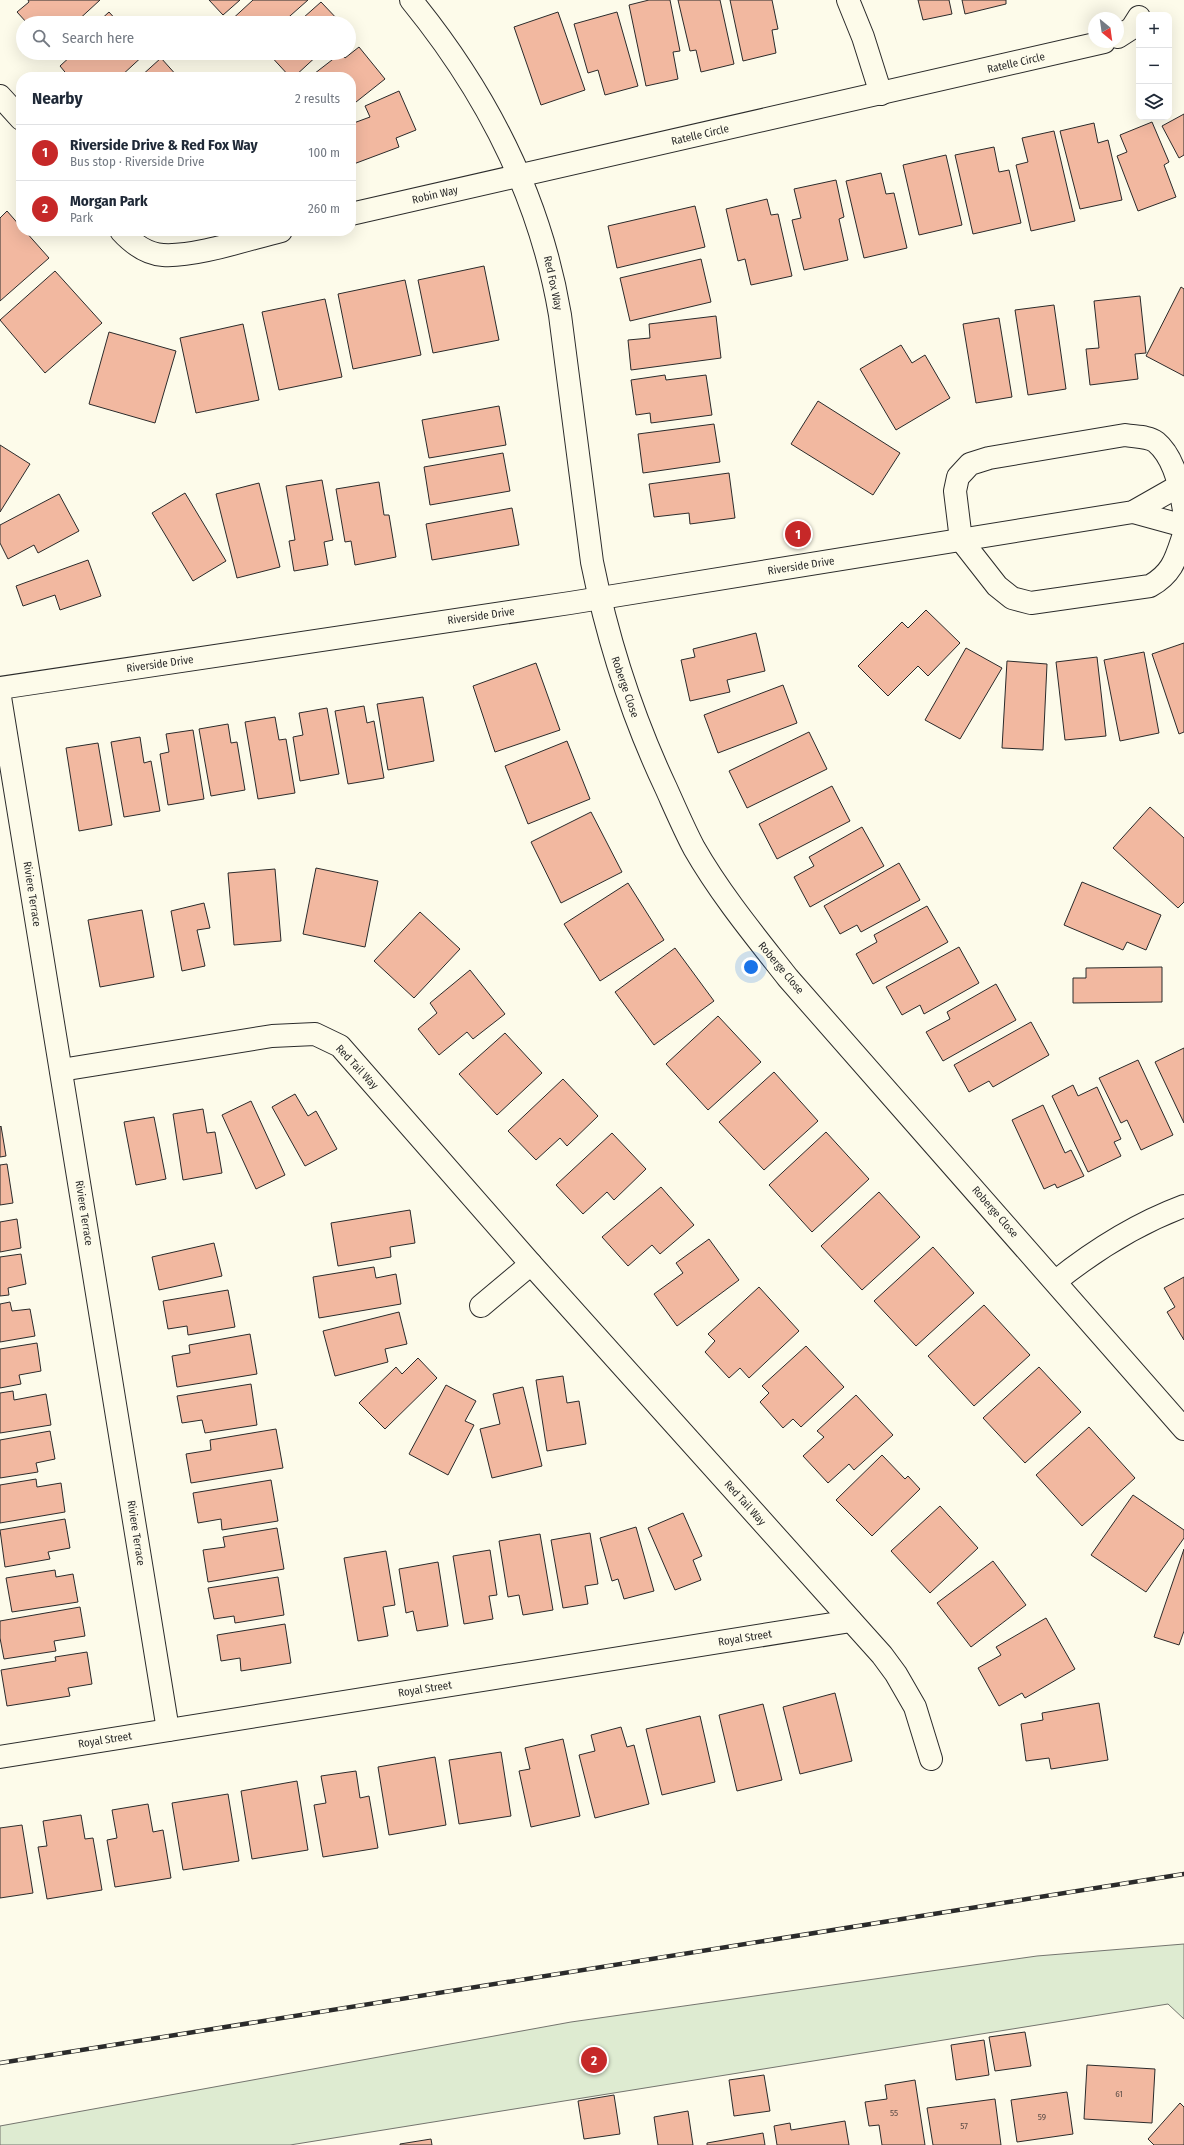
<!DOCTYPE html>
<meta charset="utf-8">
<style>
:root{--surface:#fff;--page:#f2f2f3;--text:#1f2937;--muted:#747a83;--line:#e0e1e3;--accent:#c62828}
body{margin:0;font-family:"Fira Sans Condensed",sans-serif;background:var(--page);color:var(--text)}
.controls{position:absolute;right:12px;top:12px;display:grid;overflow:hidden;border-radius:8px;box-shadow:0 4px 16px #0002}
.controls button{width:36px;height:36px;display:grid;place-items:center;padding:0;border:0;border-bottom:1px solid var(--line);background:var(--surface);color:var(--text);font:20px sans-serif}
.compass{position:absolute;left:1088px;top:12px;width:36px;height:36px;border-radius:50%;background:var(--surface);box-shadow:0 4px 16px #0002;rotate:151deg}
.you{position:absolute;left:751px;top:967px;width:14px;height:14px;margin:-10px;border:3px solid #fff;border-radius:50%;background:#1a73e8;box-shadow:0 0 0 6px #1a73e833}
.badge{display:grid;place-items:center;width:26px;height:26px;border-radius:50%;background:var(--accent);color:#fff;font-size:13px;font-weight:700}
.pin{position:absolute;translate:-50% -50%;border:2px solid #fff;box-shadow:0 1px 4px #0006}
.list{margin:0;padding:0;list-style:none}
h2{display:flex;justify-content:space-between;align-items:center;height:52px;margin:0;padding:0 16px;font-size:17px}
h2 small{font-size:13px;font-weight:400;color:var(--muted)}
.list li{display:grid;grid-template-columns:26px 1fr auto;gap:12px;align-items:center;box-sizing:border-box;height:56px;padding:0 16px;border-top:1px solid var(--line)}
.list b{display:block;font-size:15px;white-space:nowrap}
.list p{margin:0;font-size:13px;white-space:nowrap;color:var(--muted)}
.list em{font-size:13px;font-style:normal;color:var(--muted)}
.icon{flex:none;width:22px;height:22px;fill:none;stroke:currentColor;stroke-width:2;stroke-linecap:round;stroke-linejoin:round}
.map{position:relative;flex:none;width:1184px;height:2145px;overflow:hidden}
.search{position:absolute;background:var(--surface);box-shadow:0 4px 16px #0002;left:16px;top:16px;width:340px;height:44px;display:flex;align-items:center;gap:10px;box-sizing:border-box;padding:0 14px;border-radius:22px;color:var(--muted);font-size:15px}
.panel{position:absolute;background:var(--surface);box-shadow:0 4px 16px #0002;left:16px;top:72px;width:340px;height:164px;border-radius:16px}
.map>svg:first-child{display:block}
.green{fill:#deebd1;stroke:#74746e}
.building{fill:#f2b8a0;stroke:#2b2b2b}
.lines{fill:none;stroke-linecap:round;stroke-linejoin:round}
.street-casing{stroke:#2b2b2b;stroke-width:24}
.secondary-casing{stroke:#2b2b2b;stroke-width:24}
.street{stroke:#fdfbea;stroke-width:22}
.secondary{stroke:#fdfbea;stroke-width:22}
.rail-casing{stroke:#2b2b2b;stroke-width:4.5}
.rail{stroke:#fdfbea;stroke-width:3;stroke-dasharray:9;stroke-linecap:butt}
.labels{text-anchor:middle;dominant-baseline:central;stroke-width:3;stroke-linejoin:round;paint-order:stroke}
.number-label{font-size:9px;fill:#5d4e48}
.street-label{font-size:11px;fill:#2b2b2b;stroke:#fdfbea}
</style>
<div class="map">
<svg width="1184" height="2145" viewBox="0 0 1184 2145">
<rect width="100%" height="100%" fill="#fdfbea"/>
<polygon class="green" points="1184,1944 1184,2019 1168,2004 290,2145 0,2145 0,2126 571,2022 1037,1956"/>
<g class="building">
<polygon points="28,0 100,0 75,23 27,23 17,12 29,2"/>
<polygon points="209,0 240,0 223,15"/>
<polygon points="253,0 308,0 282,23 228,23"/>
<polygon points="649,0 670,0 680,51 673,52 678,79 646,86 629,5"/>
<polygon points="678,0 720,0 734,64 701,72 696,50 690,51"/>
<polygon points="730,0 772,0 778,29 772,30 776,53 743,61"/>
<polygon points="918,0 949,0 952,14 923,20"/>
<polygon points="962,0 1006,0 1006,4 965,14"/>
<polygon points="321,2 341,23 297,23 303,18"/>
<polygon points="109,12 119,23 97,23"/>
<polygon points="558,12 585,90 541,105 514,27"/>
<polygon points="617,12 638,86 605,95 598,70 588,73 574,24"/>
<polygon points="359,47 385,79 351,106 351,77 310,77 341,53 345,58"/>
<polygon points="70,53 146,53 120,77 69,77 60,66 72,55"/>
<polygon points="268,53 320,53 294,77 290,77"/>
<polygon points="161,58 178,77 140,77"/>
<polygon points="399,91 416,130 396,138 399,147 351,165 351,124 370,117 365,106"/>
<polygon points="1184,114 1184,155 1179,158 1162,126"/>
<polygon points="1152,122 1169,162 1164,165 1176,197 1138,211 1117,156 1127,152 1120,135"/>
<polygon points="1094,123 1098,143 1108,140 1122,200 1080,209 1060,131"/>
<polygon points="1054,131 1075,221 1031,231 1016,165 1028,162 1022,138"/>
<polygon points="994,147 999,172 1009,170 1021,223 973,234 955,155"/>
<polygon points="946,155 962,225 919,235 903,165"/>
<polygon points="881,173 886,194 894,193 907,248 864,258 846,181"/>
<polygon points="836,180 844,217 839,219 848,260 804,270 792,220 801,218 794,189"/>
<polygon points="767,199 771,215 778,214 792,276 751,285 745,259 738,261 726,209"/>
<polygon points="695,206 705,247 617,268 608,226"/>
<polygon points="7,211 21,227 21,231 25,231 49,258 0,301 0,218"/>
<polygon points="701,259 711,302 630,321 620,278"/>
<polygon points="484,266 499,340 433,353 418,280"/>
<polygon points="55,271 102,323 45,373 0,320"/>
<polygon points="405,280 421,355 353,369 338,294"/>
<polygon points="1181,287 1184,289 1184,376 1146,356"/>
<polygon points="1140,296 1146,353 1135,354 1138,379 1090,385 1086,349 1099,348 1094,301"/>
<polygon points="325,299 342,377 279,390 262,312"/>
<polygon points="1054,305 1066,389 1028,395 1015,310"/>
<polygon points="716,316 721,358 631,370 628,340 650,338 649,324"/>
<polygon points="999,318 1012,397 976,403 963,324"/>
<polygon points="243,324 259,400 196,413 180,338"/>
<polygon points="109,332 176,351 155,423 89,404"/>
<polygon points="901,345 912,363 925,355 950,398 896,430 860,369"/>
<polygon points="665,375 666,380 706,375 712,415 651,423 650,413 636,415 631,380"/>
<polygon points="818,401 900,453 873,495 791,444"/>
<polygon points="499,406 506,445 429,458 422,420"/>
<polygon points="714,424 720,462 643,473 638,434"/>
<polygon points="0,445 30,464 0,512"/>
<polygon points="503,453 510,491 430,505 424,467"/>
<polygon points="729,473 735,518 690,524 689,513 654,517 649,484"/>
<polygon points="322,480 333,540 324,542 328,565 294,571 289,541 295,540 286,486"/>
<polygon points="379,482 384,515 389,515 396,557 355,565 351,541 345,542 336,489"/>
<polygon points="259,483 280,567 237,578 216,494"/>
<polygon points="185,493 226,561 193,581 152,513"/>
<polygon points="59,494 79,531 38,553 34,545 8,559 0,543 0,525"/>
<polygon points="512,508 519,545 432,560 426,524"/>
<polygon points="88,560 101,596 60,610 55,595 23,606 16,586"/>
<polygon points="926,610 960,643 928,676 918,666 888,696 858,666 902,622 908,628"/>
<polygon points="756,633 765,671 727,680 730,692 690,701 681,660 695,657 693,649"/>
<polygon points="1184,643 1184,732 1179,734 1152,654"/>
<polygon points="966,648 1002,668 960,739 925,720"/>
<polygon points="1144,652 1159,733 1120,741 1104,660"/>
<polygon points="1097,657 1106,736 1065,740 1056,662"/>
<polygon points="1007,661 1047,664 1043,750 1002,748"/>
<polygon points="536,663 560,730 495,752 473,686"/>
<polygon points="783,685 797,723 718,753 704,715"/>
<polygon points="423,697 434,761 388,770 377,704"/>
<polygon points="364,706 367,723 374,721 384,778 348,784 335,711"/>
<polygon points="327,708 339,774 300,781 293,737 303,735 299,713"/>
<polygon points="275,717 279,740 286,739 295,793 258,799 245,722"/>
<polygon points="228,724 231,743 237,742 245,790 211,796 199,729"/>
<polygon points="193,730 204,799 168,805 160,754 169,752 166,734"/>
<polygon points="809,732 827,769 747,808 729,771"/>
<polygon points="140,737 144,763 151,761 160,811 124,817 111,742"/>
<polygon points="567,741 590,799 528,824 505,766"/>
<polygon points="98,743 112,825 79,831 66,748"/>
<polygon points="832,786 850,821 777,859 759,824"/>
<polygon points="1150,807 1184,838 1184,902 1178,908 1113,848"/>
<polygon points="591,812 622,872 561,903 531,842"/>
<polygon points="862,827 884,866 810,907 794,877 814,866 809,857"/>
<polygon points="899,863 920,900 861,932 857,925 840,934 824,906"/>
<polygon points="316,868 378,881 365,947 303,934"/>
<polygon points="275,869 281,941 234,945 228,873"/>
<polygon points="1082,882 1161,915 1146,950 1127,942 1123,950 1064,925"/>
<polygon points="628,883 664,940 600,981 564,924"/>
<polygon points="204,903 210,928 197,930 205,966 182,971 171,911"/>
<polygon points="927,906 948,942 873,984 856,954 877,942 874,935"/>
<polygon points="142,910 154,977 100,987 88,920"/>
<polygon points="420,912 460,949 414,998 374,961"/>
<polygon points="959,947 979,983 924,1014 920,1005 902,1015 886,987"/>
<polygon points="675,948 714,1001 654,1045 615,992"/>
<polygon points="1162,967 1162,1002 1073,1003 1073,978 1086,978 1086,968"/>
<polygon points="470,970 505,1014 473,1039 467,1032 439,1055 418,1029 437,1013 430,1003"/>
<polygon points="996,984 1016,1020 943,1061 926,1032 950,1019 947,1012"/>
<polygon points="718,1016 761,1062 708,1110 666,1064"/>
<polygon points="1031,1022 1049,1055 993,1087 989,1081 969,1092 954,1065"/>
<polygon points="505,1033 542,1073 497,1115 459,1074"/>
<polygon points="1184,1048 1184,1123 1155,1062"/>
<polygon points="1138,1060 1173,1135 1141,1150 1127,1120 1121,1123 1099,1078"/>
<polygon points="774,1072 818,1121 764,1170 719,1122"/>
<polygon points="563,1079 598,1116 567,1146 560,1138 536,1160 508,1131"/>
<polygon points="1073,1085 1078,1096 1097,1087 1121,1139 1114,1142 1121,1156 1088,1172 1052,1096"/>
<polygon points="295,1094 308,1116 316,1111 337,1149 305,1166 272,1107"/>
<polygon points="251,1101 285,1175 256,1189 222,1115"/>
<polygon points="1043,1105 1065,1153 1071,1150 1084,1176 1057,1188 1055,1184 1044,1189 1012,1120"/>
<polygon points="203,1109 207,1133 215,1132 222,1173 183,1180 173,1114"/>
<polygon points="154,1117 166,1179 136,1185 124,1122"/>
<polygon points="1,1126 6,1156 0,1157 0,1127"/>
<polygon points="826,1132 869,1179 812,1232 769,1185"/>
<polygon points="612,1133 646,1169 614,1200 607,1192 583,1214 556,1185"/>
<polygon points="7,1164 13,1203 0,1205 0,1165"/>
<polygon points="661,1187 694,1225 660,1254 652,1245 628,1266 602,1237"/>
<polygon points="879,1192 920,1237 862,1290 821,1246"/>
<polygon points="410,1210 415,1243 390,1247 391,1257 338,1266 331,1223"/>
<polygon points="17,1219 21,1248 0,1252 0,1222"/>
<polygon points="709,1239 739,1280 677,1326 654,1294 683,1273 676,1263"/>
<polygon points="214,1243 222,1276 159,1290 152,1257"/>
<polygon points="933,1247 974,1293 916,1346 874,1301"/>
<polygon points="21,1254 26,1284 8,1288 9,1295 0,1296 0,1257"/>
<polygon points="374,1267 376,1278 396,1274 401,1304 319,1318 313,1277"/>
<polygon points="1184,1277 1184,1340 1167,1312 1175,1307 1164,1288"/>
<polygon points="759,1287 799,1331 749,1378 740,1368 729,1378 705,1352 715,1341 708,1334"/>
<polygon points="228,1290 235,1327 188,1335 187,1326 168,1329 163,1301"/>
<polygon points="10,1302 12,1311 30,1309 35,1336 0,1342 0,1304"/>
<polygon points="984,1305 1030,1355 974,1406 928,1356"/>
<polygon points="399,1312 407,1344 385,1349 388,1362 335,1376 323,1331"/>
<polygon points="250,1334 257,1374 177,1387 172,1356 190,1353 189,1345"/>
<polygon points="37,1343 41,1371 19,1375 21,1384 0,1388 0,1349"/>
<polygon points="806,1346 844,1387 801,1427 793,1419 783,1428 760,1402 769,1393 762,1386"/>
<polygon points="418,1358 437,1378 385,1429 359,1403 396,1367 402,1374"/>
<polygon points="1039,1367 1081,1412 1025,1463 983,1418"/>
<polygon points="563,1376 567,1403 579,1401 586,1444 547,1451 536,1380"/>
<polygon points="251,1384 257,1425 205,1433 202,1420 182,1423 177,1396"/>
<polygon points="446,1385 476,1401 465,1421 474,1425 448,1475 409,1454"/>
<polygon points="523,1387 542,1466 492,1478 480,1429 500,1424 493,1394"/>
<polygon points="13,1391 14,1400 46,1394 51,1425 0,1433 0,1393"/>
<polygon points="856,1395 893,1435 854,1470 849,1464 828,1483 803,1456 824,1437 817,1431"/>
<polygon points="1089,1427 1135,1478 1082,1526 1036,1475"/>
<polygon points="276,1429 283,1468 191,1483 186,1454 211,1450 210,1440"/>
<polygon points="50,1431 55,1459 36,1463 38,1472 0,1478 0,1440"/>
<polygon points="882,1455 905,1479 908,1476 920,1489 872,1536 836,1500"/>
<polygon points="36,1479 37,1487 61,1483 65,1512 0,1523 0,1485"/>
<polygon points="271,1480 278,1521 222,1530 221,1519 198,1523 193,1493"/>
<polygon points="1133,1495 1184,1530 1184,1538 1146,1592 1091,1555"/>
<polygon points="940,1506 978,1548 930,1593 891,1551"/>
<polygon points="683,1513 702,1556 693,1560 701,1580 675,1590 648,1528"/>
<polygon points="65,1519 70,1548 48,1552 50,1559 5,1567 0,1530"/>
<polygon points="636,1527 654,1591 624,1599 618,1579 612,1581 600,1538"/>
<polygon points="277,1528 284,1569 208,1582 203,1550 225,1547 223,1537"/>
<polygon points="590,1533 598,1584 585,1586 588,1604 563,1608 551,1540"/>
<polygon points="540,1534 553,1610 523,1615 519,1595 508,1597 499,1541"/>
<polygon points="1184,1549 1184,1631 1179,1645 1154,1637"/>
<polygon points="490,1550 497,1595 489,1596 493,1619 464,1624 453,1556"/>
<polygon points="386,1551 395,1605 383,1607 388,1636 358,1641 344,1558"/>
<polygon points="993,1561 1026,1605 971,1647 937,1603"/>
<polygon points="438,1562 448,1626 417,1631 413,1611 406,1613 399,1569"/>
<polygon points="55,1570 56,1577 73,1574 78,1602 12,1612 6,1578"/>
<polygon points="278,1577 284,1615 235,1623 234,1616 214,1619 208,1588"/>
<polygon points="80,1607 85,1636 54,1641 56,1651 4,1659 0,1638 0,1621"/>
<polygon points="1046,1618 1075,1669 1025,1698 1022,1693 999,1706 978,1668 1001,1655 996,1647"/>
<polygon points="285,1624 291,1663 241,1671 240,1658 221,1661 217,1635"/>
<polygon points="87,1652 92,1684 68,1688 70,1696 7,1706 1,1670 56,1661 55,1657"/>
<polygon points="835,1693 852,1761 800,1774 783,1707"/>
<polygon points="1099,1703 1108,1760 1051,1769 1049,1758 1026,1761 1021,1724 1043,1720 1042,1713"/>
<polygon points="763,1704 782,1780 737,1791 719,1715"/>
<polygon points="700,1716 715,1782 662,1795 646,1729"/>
<polygon points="621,1727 627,1747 634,1745 649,1804 595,1818 579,1755 595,1751 591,1735"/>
<polygon points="563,1739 580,1816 531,1827 519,1771 530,1769 525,1748"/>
<polygon points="501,1752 511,1816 459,1824 449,1760"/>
<polygon points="435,1757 446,1825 389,1835 378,1767"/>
<polygon points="356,1771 360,1798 369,1796 378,1848 323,1857 314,1805 326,1803 321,1776"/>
<polygon points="297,1781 308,1850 252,1859 241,1791"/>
<polygon points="228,1794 239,1861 183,1870 172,1803"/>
<polygon points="148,1804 153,1832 163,1830 171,1878 115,1887 107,1840 117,1838 112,1810"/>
<polygon points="81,1815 85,1839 93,1838 102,1890 47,1899 38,1847 47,1846 43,1821"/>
<polygon points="22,1825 33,1893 0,1898 0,1828"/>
<polygon points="1025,2032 1031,2066 995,2071 989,2037"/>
<polygon points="984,2040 989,2075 956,2080 951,2045"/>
<polygon points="1087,2065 1155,2069 1152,2123 1084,2119"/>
<polygon points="764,2075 770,2111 734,2116 729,2080"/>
<polygon points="915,2080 925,2145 882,2145 879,2125 869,2126 865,2102 887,2099 885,2085"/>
<polygon points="1067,2092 1073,2134 1017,2142 1011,2100"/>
<polygon points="614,2095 620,2134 584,2139 578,2101"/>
<polygon points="995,2099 1001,2145 933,2145 927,2108"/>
<polygon points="1180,2103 1184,2107 1184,2145 1154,2145 1148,2139"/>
<polygon points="688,2111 693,2145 658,2145 654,2117"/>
<polygon points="845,2121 849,2145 777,2145 774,2126 790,2123 791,2130"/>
<polygon points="763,2133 765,2145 707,2145 707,2143"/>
<polygon points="431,2139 432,2145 400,2145 400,2144"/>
</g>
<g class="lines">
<defs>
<g id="street">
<path d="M411,0C487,93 540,196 560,315L592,562C608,641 632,716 666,788C675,808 684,829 694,848C721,895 755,936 788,978L1184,1429"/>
<polyline points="848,0 863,37 881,94"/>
<polyline points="1118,37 1132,28 1139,17"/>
<polyline points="0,96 21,119"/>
<polyline points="351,214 1104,42"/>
<path d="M121,231C132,243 147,254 163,255C196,257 248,239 281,231"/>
<path d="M1184,511C1181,489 1174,457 1156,442C1148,436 1135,437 1125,435L989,458L970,464L958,477L955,491L961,540L997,586L1012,598L1031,603L1150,586C1173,573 1176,558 1184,534"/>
<polyline points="0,697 168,1730"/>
<polyline points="61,1070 272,1036 315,1034 340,1046 531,1264 882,1655 896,1674 915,1707 931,1759"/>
<path d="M1056,1281C1096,1249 1136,1224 1184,1206"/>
<polyline points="481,1306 531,1264"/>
<polyline points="0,1757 851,1621"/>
</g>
<g id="secondary">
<polyline points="1133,512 1184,526"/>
<polyline points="0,688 570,603 1133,512 1184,483"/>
</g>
</defs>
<use href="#street" class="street-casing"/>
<use href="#secondary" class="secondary-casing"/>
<use href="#street" class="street"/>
<use href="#secondary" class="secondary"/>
<defs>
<polyline id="rail" points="0,2063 1184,1874"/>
</defs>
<use href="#rail" class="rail-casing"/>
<use href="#rail" class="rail"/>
</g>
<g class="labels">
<g class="number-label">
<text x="1119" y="2094">61</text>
<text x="894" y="2113">55</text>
<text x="1042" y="2117">59</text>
<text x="964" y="2126">57</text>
</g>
<g class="street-label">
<text transform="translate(1016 63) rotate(-13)">Ratelle Circle</text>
<text transform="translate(700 135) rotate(-13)">Ratelle Circle</text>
<text transform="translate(435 195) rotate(-13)">Robin Way</text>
<text transform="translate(553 283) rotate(78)">Red Fox Way</text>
<text transform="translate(801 566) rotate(-9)">Riverside Drive</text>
<text transform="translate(481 616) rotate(-8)">Riverside Drive</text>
<text transform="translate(160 664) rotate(-8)">Riverside Drive</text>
<text transform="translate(625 687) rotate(71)">Roberge Close</text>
<text transform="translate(32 894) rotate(81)">Riviere Terrace</text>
<text transform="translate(781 968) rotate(50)">Roberge Close</text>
<text transform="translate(357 1067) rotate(47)">Red Tail Way</text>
<text transform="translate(995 1212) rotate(49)">Roberge Close</text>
<text transform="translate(84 1213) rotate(81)">Riviere Terrace</text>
<text transform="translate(745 1503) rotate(48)">Red Tail Way</text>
<text transform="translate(136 1533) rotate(81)">Riviere Terrace</text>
<text transform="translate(745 1638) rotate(-9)">Royal Street</text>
<text transform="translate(425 1689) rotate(-9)">Royal Street</text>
<text transform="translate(105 1740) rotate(-9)">Royal Street</text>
</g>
</g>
</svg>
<div class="controls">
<button>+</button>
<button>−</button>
<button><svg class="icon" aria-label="layers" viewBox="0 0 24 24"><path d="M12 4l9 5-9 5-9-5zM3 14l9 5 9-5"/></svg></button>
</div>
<svg class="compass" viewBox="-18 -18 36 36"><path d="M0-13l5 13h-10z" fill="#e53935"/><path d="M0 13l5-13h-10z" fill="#747a83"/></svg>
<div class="you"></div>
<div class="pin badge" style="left:798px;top:534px">1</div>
<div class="pin badge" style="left:594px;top:2060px">2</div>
<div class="search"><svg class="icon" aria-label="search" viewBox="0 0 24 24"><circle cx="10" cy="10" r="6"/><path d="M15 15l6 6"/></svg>Search here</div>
<section class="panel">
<h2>Nearby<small>2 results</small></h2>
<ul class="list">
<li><span class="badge">1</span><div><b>Riverside Drive &amp; Red Fox Way</b><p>Bus stop · Riverside Drive</p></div><em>100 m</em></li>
<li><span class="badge">2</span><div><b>Morgan Park</b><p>Park</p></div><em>260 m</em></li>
</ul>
</section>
</div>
